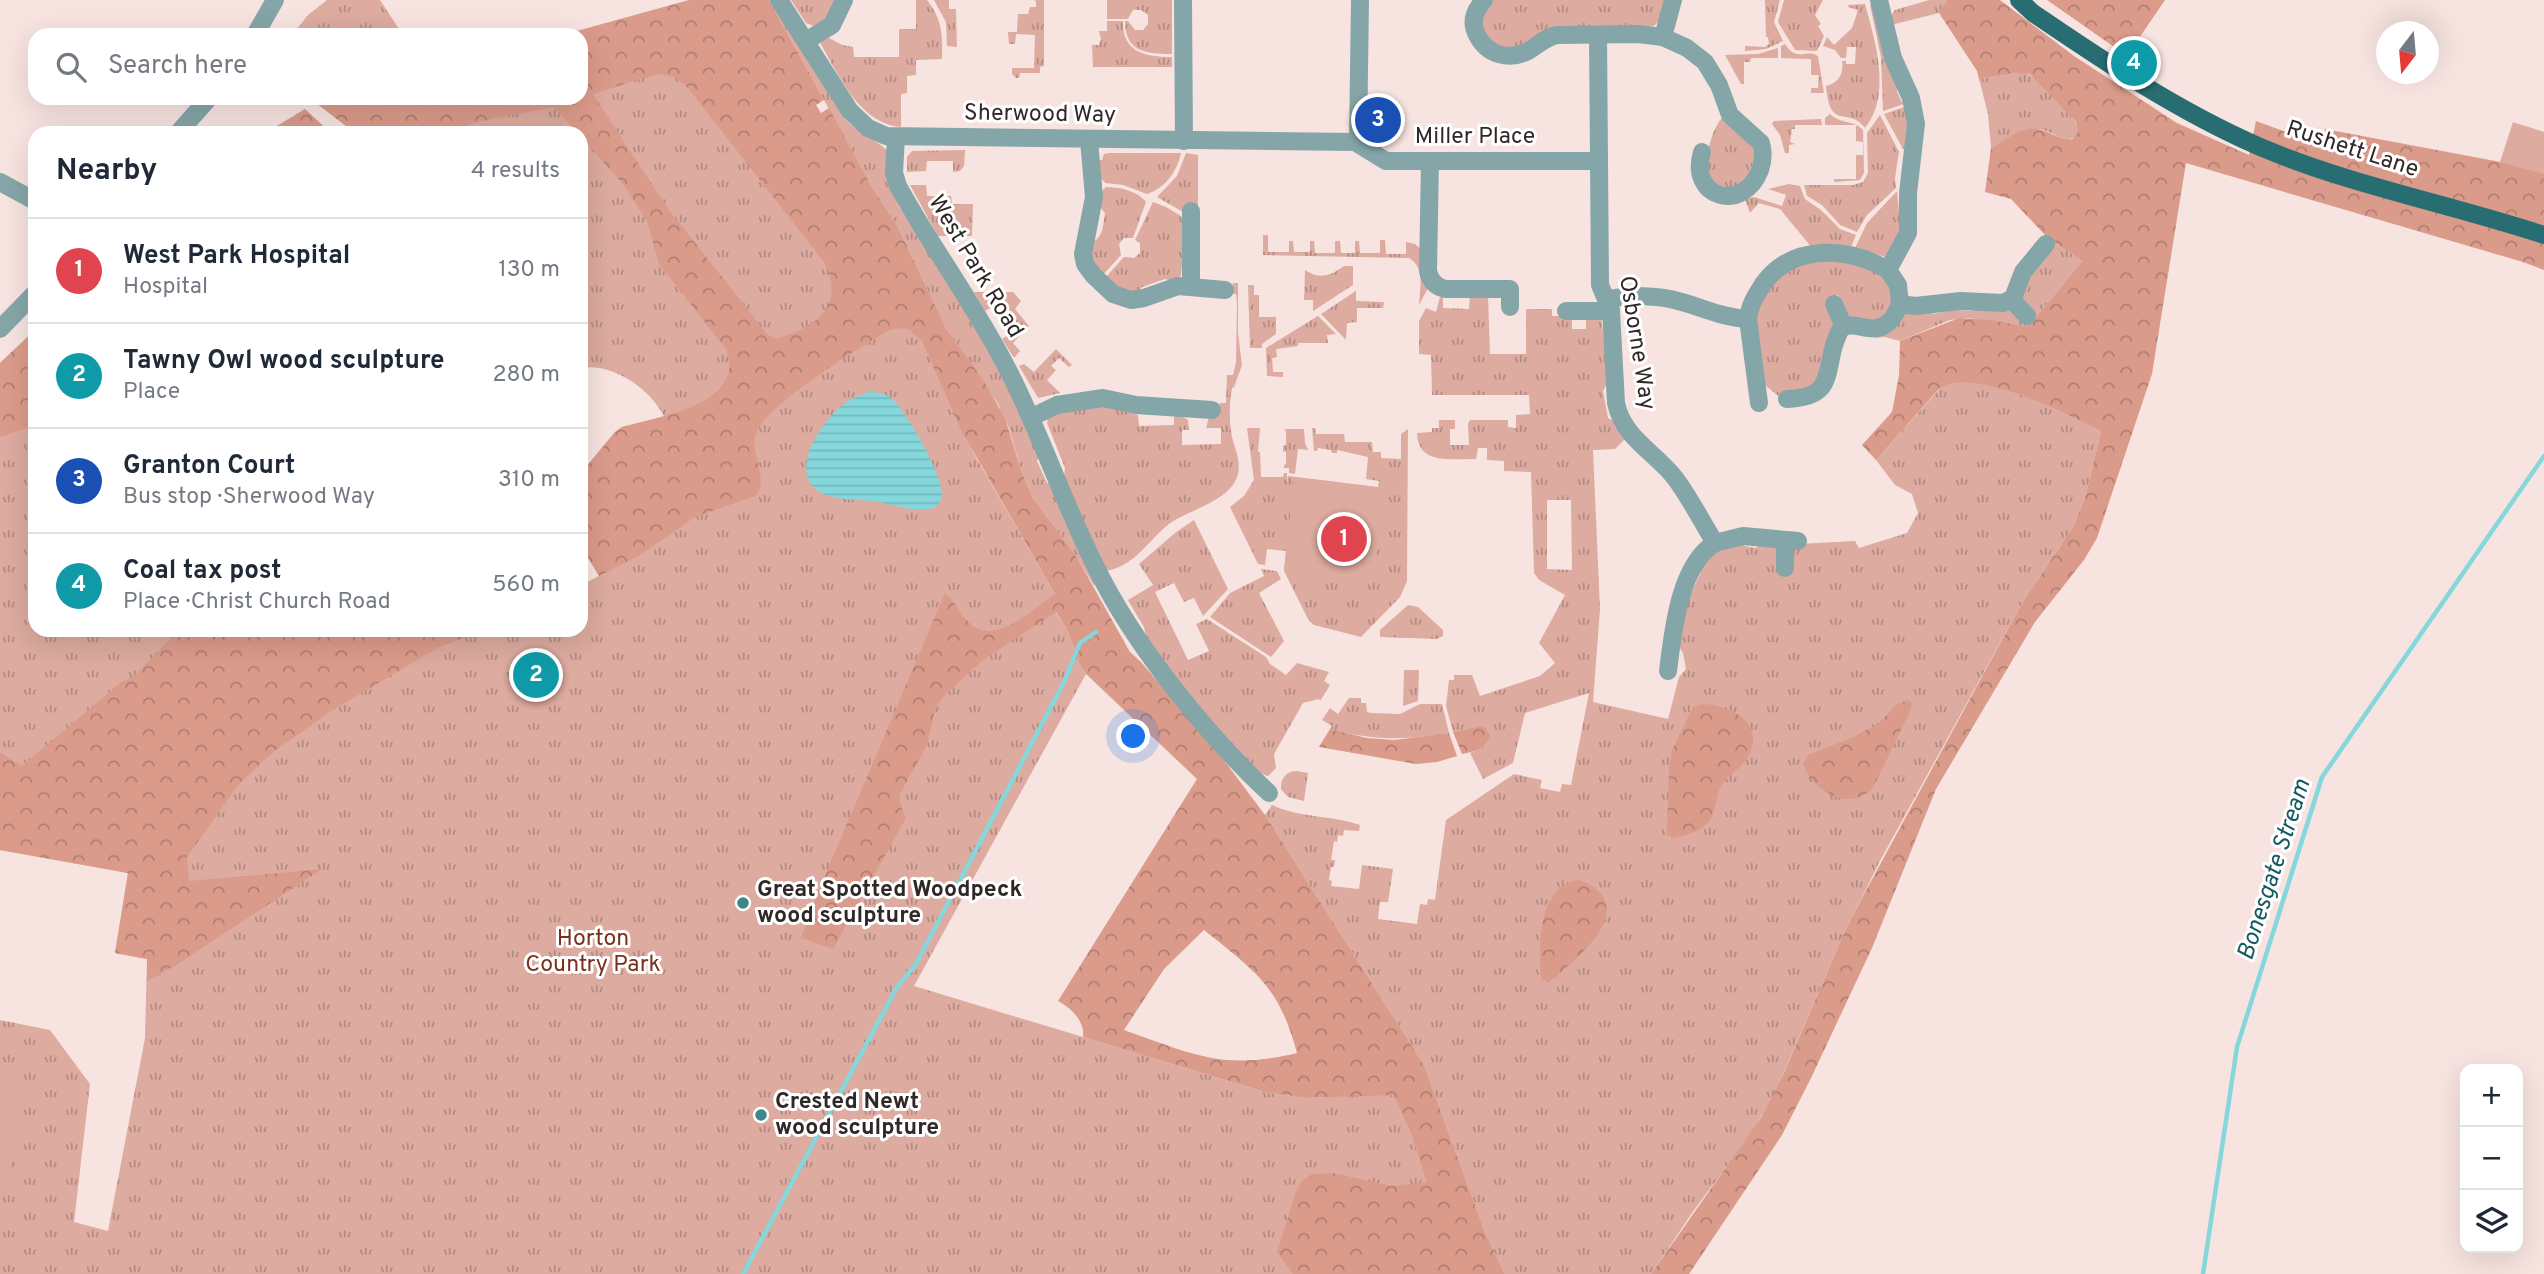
<!DOCTYPE html>
<meta charset="utf-8">
<style>
:root{--surface:#fff;--page:#f2f2f3;--text:#1f2937;--muted:#747a83;--line:#e0e1e3;--accent:#3e868a}
body{margin:0;font-family:Overpass,sans-serif;background:var(--page);color:var(--text)}
.controls{position:absolute;right:21px;bottom:21px;display:grid;overflow:hidden;border-radius:14px;box-shadow:0 7px 28px #0002}
.controls button{width:63px;height:63px;display:grid;place-items:center;padding:0;border:0;border-bottom:2px solid var(--line);background:var(--surface);color:var(--text);font:35px sans-serif}
.compass{position:absolute;left:2376px;top:21px;width:63px;height:63px;border-radius:50%;background:var(--surface);box-shadow:0 7px 28px #0002;rotate:196deg}
.you{position:absolute;left:1134px;top:737px;width:24px;height:24px;margin:-18px;border:5px solid #fff;border-radius:50%;background:#1a73e8;box-shadow:0 0 0 10px #1a73e833}
.badge{display:grid;place-items:center;width:46px;height:46px;border-radius:50%;background:var(--accent);color:#fff;font-size:23px;font-weight:700}
.pin{position:absolute;translate:-50% -50%;border:4px solid #fff;box-shadow:0 2px 7px #0006}
.list{margin:0;padding:0;list-style:none}
h2{display:flex;justify-content:space-between;align-items:center;height:91px;margin:0;padding:0 28px;font-size:30px}
h2 small{font-size:23px;font-weight:400;color:var(--muted)}
.list li{display:grid;grid-template-columns:46px 1fr auto;gap:21px;align-items:center;box-sizing:border-box;height:105px;padding:0 28px;border-top:2px solid var(--line)}
.list b{display:block;font-size:26px;white-space:nowrap}
.list p{margin:0;font-size:23px;white-space:nowrap;color:var(--muted)}
.list em{font-size:23px;font-style:normal;color:var(--muted)}
.icon{flex:none;width:38px;height:38px;fill:none;stroke:currentColor;stroke-width:2;stroke-linecap:round;stroke-linejoin:round}
.map{position:relative;flex:none;width:2544px;height:1274px;overflow:hidden}
.search{position:absolute;background:var(--surface);box-shadow:0 7px 28px #0002;left:28px;top:28px;width:560px;height:77px;display:flex;align-items:center;gap:18px;box-sizing:border-box;padding:0 24px;border-radius:21px;color:var(--muted);font-size:26px}
.panel{position:absolute;background:var(--surface);box-shadow:0 7px 28px #0002;left:28px;top:126px;width:560px;height:511px;border-radius:21px}
.map>svg:first-child{display:block}
.grass{fill:url(#grass-tufts);fill-rule:evenodd}
.forest{fill:url(#forest-crowns);fill-rule:evenodd}
.pitch{fill:#ddab9f}
.water{fill:url(#water-rules)}
.lines{fill:none;stroke-linecap:round;stroke-linejoin:round}
.stream{stroke:#85d7dc;stroke-width:4.5}
.minor{stroke:#85a6a8;stroke-width:18}
.major{stroke:#286d72;stroke-width:18}
.poi-dot{fill:#3e868a;stroke:#fff;stroke-width:2.5}
.labels{text-anchor:middle;dominant-baseline:central;stroke-width:6;stroke-linejoin:round;paint-order:stroke}
.street-label{font-size:23px;fill:#2f2827;stroke:#fff}
.poi-label{font-size:23px;font-weight:bold;fill:#2f2827;stroke:#fff;text-anchor:start}
.park-label{font-size:23px;fill:#7a2e1c;stroke:#fff}
.water-label{font-size:24px;font-style:italic;fill:#145b5f;stroke:#fff}
</style>
<div class="map">
<svg width="2544" height="1274" viewBox="0 0 2544 1274">
<defs>
<pattern id="grass-tufts" width="24" height="20" patternUnits="userSpaceOnUse" patternTransform="scale(1.75)"><rect width="24" height="20" fill="#ddab9f"/><path d="M3 7l-1-3M5 7V3M7 7l1-3M15 17l-1-3M17 17v-4M19 17l1-3" fill="none" stroke="#b48b82"/></pattern>
<pattern id="forest-crowns" width="20" height="18" patternUnits="userSpaceOnUse" patternTransform="scale(1.75)"><rect width="20" height="18" fill="#db9b8b"/><path d="M2 6a3 3 0 1 1 6 0M12 15a3 3 0 1 1 6 0" fill="none" stroke="#b27e72"/></pattern>
<pattern id="water-rules" width="6" height="5" patternUnits="userSpaceOnUse" patternTransform="scale(1.75)"><rect width="6" height="5" fill="#85d7dc"/><path d="M0 2.5h6" fill="none" stroke="#73b9bd"/></pattern>
</defs>
<rect width="100%" height="100%" fill="#f7e4e0"/>
<g class="grass">
<polygon points="327,0 380,0 403,35 292,35 308,15"/>
<path d="M689,0H728L927,349L974,454L1055,594L1048,600L1068,632L1079,663L1086,674L914,986L1265,1092L1306,1098L1394,1094L1413,1139L1428,1182L1469,1274H0V1020L50,1030L90,1084L74,1222L108,1231L145,1038L147,959L115,953L128,873L0,850V363L35,330V630H581V585L599,576L581,546V473L615,432L622,427L664,416C649,388 613,363 581,368V133H355L310,98H581V35H562Z"/>
<path d="M769,0H775L846,120C855,131 883,144 886,150C892,162 891,188 898,205L977,328L1041,454L1037,461L1047,483L1055,485L1096,581L1094,586L1076,556L1033,498L1022,473L1009,428L998,404L946,328L897,225L873,189Z"/>
<polygon points="791,0 836,0 823,23 816,27 806,23"/>
<path d="M916,0H927C942,19 943,35 942,59L916,60V75L907,76V93L901,94V127C858,123 838,73 819,41L829,38L842,45L853,47L854,57H899V29H916Z"/>
<polygon points="934,0 949,0 949,9 956,9 957,47 947,46 946,22"/>
<polygon points="1034,0 1044,0 1044,66 1040,67 1040,73 1020,73 1019,78 1016,78 1012,74 1012,68 1034,68 1035,35 1016,34 1015,44 1009,44 1008,32 1017,32 1018,14 1028,14 1030,7 1036,7 1036,1"/>
<path d="M1107,0H1172V54C1146,54 1125,52 1125,21H1128L1135,30H1143L1148,24V15L1141,10H1133L1128,19H1107Z"/>
<polygon points="1491,0 1667,0 1660,20 1654,26 1520,48 1497,48 1480,28 1484,7"/>
<polygon points="1765,0 1780,0 1774,22 1783,41 1766,49 1745,51 1745,46 1765,47 1769,44 1768,37 1766,37"/>
<polygon points="1784,0 1823,0 1815,15 1821,24 1818,26 1824,36 1817,51 1795,50 1778,22"/>
<polygon points="1929,0 1947,0 1939,13 1891,25 1890,17 1895,10"/>
<path d="M1865,4C1875,41 1892,95 1865,128C1848,105 1830,133 1826,86C1839,83 1844,73 1842,61H1846V64H1855L1856,47H1847L1846,58H1841L1835,50L1823,46L1827,37L1834,45L1852,28L1858,10L1848,7V5Z"/>
<polygon points="1870,5 1875,7 1898,83 1897,91 1901,101 1907,103 1883,111 1881,57"/>
<path d="M1107,21H1123C1122,52 1145,57 1172,57V67H1093L1092,45H1099L1101,39L1099,31H1107Z"/>
<path d="M1785,44C1797,63 1805,48 1818,56L1824,93H1811V88H1818L1819,75H1811V59L1781,58V46Z"/>
<polygon points="1778,48 1778,58 1751,58 1750,62 1744,62 1744,84 1741,84 1725,55 1758,54"/>
<path d="M2017,73C2021,73 2024,72 2028,74C2038,77 2074,115 2077,126C2079,132 2078,131 2076,137C2061,144 2053,130 2038,129C2020,128 2007,142 1991,148L1988,114L1979,79Z"/>
<polygon points="1904,107 1907,108 1908,147 1903,149 1884,114"/>
<path d="M1830,114C1840,124 1854,120 1863,130L1864,173L1860,180L1834,182V179H1856V155H1863V142L1856,141V125H1825V118Z"/>
<polygon points="1880,115 1899,152 1895,178 1896,188 1867,215 1857,232 1840,225 1822,205 1807,196 1804,185 1853,185 1863,182 1868,173 1867,133"/>
<path d="M1724,116C1753,145 1763,143 1745,184L1720,190L1705,172C1705,158 1713,124 1724,116Z"/>
<polygon points="1821,119 1822,125 1795,125 1795,129 1792,129 1790,142 1795,144 1789,145 1789,153 1785,153 1780,135 1772,124 1774,121"/>
<polygon points="965,150 964,166 960,171 953,172 953,161 927,161 926,171 907,172 907,157 912,151"/>
<path d="M1109,153H1181C1177,171 1166,188 1147,194L1123,185L1106,183L1100,178L1096,160H1102L1104,154Z"/>
<polygon points="1186,153 1198,155 1198,208 1183,212 1157,197 1177,176"/>
<polygon points="1789,184 1800,186 1805,199 1821,210 1840,229 1856,235 1851,247 1812,248 1780,209 1759,203 1750,213 1745,199 1754,197 1782,206 1786,195 1768,189"/>
<polygon points="910,185 926,185 927,196 951,196 952,204 973,204 972,236 938,236"/>
<path d="M1106,187C1120,187 1138,191 1146,202L1133,238H1124L1119,244L1121,255L1102,276L1090,260L1093,242C1104,236 1103,224 1105,213L1099,206L1100,193Z"/>
<polygon points="1897,191 1901,231 1886,257 1855,248 1867,223"/>
<polygon points="1153,202 1166,207 1186,219 1181,276 1172,281 1165,279 1142,287 1138,293 1130,294 1105,278 1124,257 1134,258 1140,253 1140,243 1135,240"/>
<path d="M1263,235H1268V252H1289V241H1293L1294,252H1310V241H1314L1315,253H1335V241H1340L1341,253H1355V241H1359L1360,253H1380V240H1385L1386,254H1406V242L1415,244L1422,250L1428,288L1419,305C1420,288 1425,267 1409,258L1263,255Z"/>
<polygon points="2046,236 2082,261 2028,327 1968,318 1950,320 1900,341 1885,337 1874,338 1875,334 1903,313 1929,310 1933,314 1954,310 1972,311 1976,307 2021,299"/>
<polygon points="1834,259 1863,265 1890,281 1893,304 1881,319 1852,320 1847,315 1838,295 1827,299 1834,324 1821,382 1781,398 1761,382 1754,314 1773,282 1795,265"/>
<path d="M1344,266H1353V285L1313,311V300H1304L1305,270C1320,280 1330,276 1344,266Z"/>
<path d="M1233,283H1238V333L1242,365L1234,387L1232,388C1229,403 1229,421 1232,437C1235,449 1241,461 1238,474C1231,501 1190,509 1169,524C1148,540 1135,567 1105,571L1064,478L1065,468L1047,423L1049,412L1098,408L1100,403L1138,415L1139,426L1174,425V412L1188,420L1189,430H1182V445L1221,444V428H1206L1209,417L1217,414L1220,403H1226L1227,375H1233L1236,362L1237,304L1236,294H1230Z"/>
<polygon points="1248,285 1254,285 1254,295 1259,295 1259,317 1276,317 1276,334 1262,344 1262,348 1250,348"/>
<polygon points="1356,291 1356,301 1384,302 1383,308 1357,308 1357,322 1347,323 1346,340 1321,314"/>
<polygon points="974,292 1013,292 1021,301 1015,309 1029,326 1013,343 1020,351 1014,358 1002,339 1019,328 1001,302 985,311"/>
<path d="M1470,295L1488,296L1490,354H1526V309H1552V316H1572V329H1586V317H1601L1609,380L1603,391L1608,418L1616,422L1625,439L1615,449L1593,450L1600,609L1593,702L1668,719L1679,677L1686,669L1683,653L1678,645L1683,611L1701,572L1700,565L1718,550L1741,542L1745,546L1756,548L1761,544L1790,552L1798,544L1855,541L1859,548L1907,533L1918,513L1912,494L1895,485L1876,460L1944,384C1980,370 2067,414 2101,431L2085,498L2073,527L2022,603L1881,859L1844,933L1774,1095L1750,1135L1692,1213L1651,1274H1505L1485,1232L1424,1065L1265,815L1272,805C1300,818 1331,815 1360,825L1359,831L1344,830L1343,836L1338,835L1337,842L1334,841L1331,860H1335L1334,867H1331L1329,880L1332,881L1331,886L1359,889L1362,865L1393,869L1388,902H1380L1378,919L1417,924L1420,904L1427,905L1428,899L1435,900L1446,820L1514,774L1542,780L1540,788L1560,792L1562,784L1571,785L1589,693L1525,713L1513,763L1483,779L1470,753L1480,748L1490,735L1484,725L1453,732L1446,706L1449,680H1454V675H1472L1480,696L1540,676L1555,663L1539,643L1565,595L1539,580L1534,573L1531,472L1504,471V461L1487,460V448H1478L1476,459C1451,458 1418,466 1417,433L1432,432V428H1439V420H1455V429H1450V445H1469L1468,424L1470,420H1508V427L1516,428V415L1530,414L1529,395H1432L1431,355L1419,354V321L1426,308L1436,312L1440,297H1443V308L1469,309ZM1547,500H1571L1572,570L1547,569Z"/>
<polygon points="1318,316 1336,334 1327,335 1328,343 1298,343 1298,346 1276,349 1277,357 1272,358 1273,372 1283,372 1283,377 1267,376 1266,348"/>
<polygon points="1056,349 1072,365 1069,367 1059,358 1051,366 1056,370 1047,380 1060,393 1038,398 1019,366 1024,364 1034,372"/>
<polygon points="1247,428 1260,428 1258,452 1260,452 1261,477 1283,477 1284,473 1287,473 1287,482 1288,476 1378,487 1379,481 1366,479 1368,457 1337,450 1337,453 1332,453 1331,450 1318,448 1317,451 1314,451 1312,428 1315,428 1316,434 1344,434 1345,442 1372,442 1373,452 1381,452 1381,458 1401,459 1401,434 1408,429 1407,581 1400,597 1361,637 1314,625 1309,621 1284,571 1286,551 1267,549 1265,565 1258,564 1230,507 1244,496 1254,480"/>
<polygon points="1284,429 1304,429 1305,443 1308,450 1298,449 1295,474 1289,473 1289,468 1284,468 1284,465 1286,464 1286,452 1283,451 1283,446 1286,445 1286,431"/>
<path d="M1194,520L1228,589L1203,616L1194,598L1184,602L1174,583L1155,592L1188,660L1209,651L1196,624L1207,619L1266,657L1270,664L1286,675L1297,663L1329,672L1324,681L1330,685L1320,701L1319,699L1303,703L1274,754L1276,768L1268,776C1236,768 1169,671 1147,641L1144,627L1129,602L1128,600L1153,585L1139,564L1175,533Z"/>
<polygon points="1261,569 1277,571 1281,579 1259,593 1284,641 1271,657 1210,617 1230,593 1264,576"/>
<polygon points="1408,605 1418,607 1443,630 1443,636 1437,639 1380,637 1380,630"/>
<polygon points="1404,670 1419,670 1418,701 1403,706"/>
<path d="M1349,698H1361V703H1366L1367,712L1371,713L1400,714L1420,704H1442L1449,733C1403,740 1375,741 1330,729L1332,726L1322,720L1330,708L1338,714Z"/>
<path d="M1297,771L1308,773L1304,801L1288,797L1281,789C1280,778 1287,771 1297,771Z"/>
</g>
<g class="forest">
<path d="M690,0H769L824,100L816,105L821,113L829,108L873,189L897,225L946,328L985,383L1005,418L1022,473L1033,498L1076,556L1130,652L1141,662L1223,759L1265,815L1424,1065L1485,1232L1505,1274H1293L1277,1252L1296,1192L1301,1182L1312,1174L1333,1173L1392,1186L1427,1182L1413,1139L1394,1095L1306,1098L1265,1092L1083,1037C1085,1021 1071,1008 1058,1001L1197,779L1086,674L1079,663L1068,632L1056,612L983,660L942,698L935,710L927,745L900,794V803L906,818L833,949L801,938L813,904L945,593C956,602 962,618 973,626C997,644 1035,608 1055,594L962,432L922,341L910,330L903,328L890,330C860,347 768,403 756,433C748,452 771,480 755,496L695,517L639,556L599,576L581,546V473L615,432L622,427C656,418 748,404 726,349L659,264L647,221L623,184L581,137V133H578L553,107L473,123L448,133H355L316,103L327,98H581V35H563ZM657,74L674,77L688,88L824,262C846,306 817,327 776,339L767,334L666,206L593,94ZM1204,930C1256,972 1279,986 1297,1053C1222,1071 1193,1054 1124,1030L1164,969Z"/>
<path d="M1947,0H2000L2074,56L2177,123L2249,155L2256,121L2321,145L2325,129L2544,170V270L2523,262L2186,163L2152,374L2097,538L2084,560L2035,622L1936,789L1872,948L1811,1078L1782,1135L1689,1274H1651L1762,1116L1783,1075L1844,933L1864,894L2022,603L2073,527L2085,498L2101,431C2068,415 1968,363 1938,390L1876,460L1862,445L1892,412L1899,375L1900,341L1959,318L1991,320L2028,327L2082,261L2046,236L2011,199L1985,192L1991,148C2003,143 2014,131 2028,129C2045,126 2056,141 2073,139L2078,132L2076,122L2030,74L2017,73L1979,79L1977,71L1939,13Z"/>
<polygon points="2047,0 2165,0 2127,56"/>
<polygon points="305,109 331,133 265,133"/>
<polygon points="35,330 35,425 0,437 0,363"/>
<polygon points="179,630 486,630 442,646 424,656 333,710 273,752 239,784 187,857 189,881 322,869 178,964 147,981 147,959 115,953 128,873 0,850 0,752 22,766 120,683 135,675"/>
<path d="M1908,700L1912,703L1911,709L1874,786C1852,814 1813,792 1803,764L1808,755L1856,736L1879,723L1897,704Z"/>
<path d="M1705,704C1735,707 1768,725 1746,760C1740,769 1729,774 1723,783C1716,793 1717,803 1713,814C1708,830 1688,835 1673,838L1667,834V829L1669,768L1672,750L1691,711L1695,706Z"/>
<path d="M1484,725L1490,735C1487,748 1474,752 1462,754L1453,732Z"/>
<polygon points="1330,729 1367,738 1394,740 1449,733 1457,756 1437,762 1416,764 1319,747"/>
<path d="M1578,880C1587,882 1595,886 1601,894C1623,923 1574,960 1555,978L1547,982L1541,978V974C1539,943 1538,887 1578,880Z"/>
</g>
<g class="pitch">
<polygon points="2513,122 2544,132 2544,174 2500,162"/>
<polygon points="1294,477 1383,488 1373,581 1284,571"/>
<polygon points="0,1077 30,1083 0,1205"/>
</g>
<path class="water" d="M869,392C877,392 884,393 890,397C907,411 940,471 942,492C942,499 940,502 936,507C916,514 897,505 878,502C858,498 838,502 820,492C786,472 823,419 845,403C852,398 861,395 869,392Z"/>
<g class="lines">
<g class="stream">
<polyline points="743,1274 897,987 916,964 1064,682 1080,643 1096,632"/>
<polyline points="2203,1274 2237,1047 2322,777 2544,456"/>
</g>
<g class="minor">
<polyline points="779,0 850,111 868,128 886,136 1355,142 1386,161 1598,161"/>
<polyline points="1183,0 1184,141"/>
<path d="M1484,0C1475,10 1470,22 1477,35C1487,55 1509,61 1528,51C1539,45 1545,37 1557,35L1638,34L1663,37"/>
<path d="M1673,0L1663,37L1687,48L1705,62L1719,85L1730,115L1761,143C1764,153 1763,161 1760,170C1743,214 1688,198 1702,152"/>
<polyline points="255,35 275,0"/>
<path d="M1598,35L1600,285L1611,311L1616,403C1623,438 1655,452 1675,478C1690,498 1702,522 1715,543L1743,536L1798,541"/>
<polyline points="806,41 832,25 844,0"/>
<polyline points="178,133 209,98"/>
<path d="M896,137L894,173L898,186C932,248 975,305 1007,368C1043,437 1066,512 1103,581C1141,653 1209,737 1269,793"/>
<polyline points="1089,140 1094,197 1083,254 1085,264 1093,275 1113,294 1131,300 1144,298 1178,286 1225,290"/>
<polyline points="1358,142 1360,0"/>
<path d="M1430,161L1428,271C1430,281 1436,287 1446,289H1510V307"/>
<polyline points="0,182 35,201"/>
<polyline points="1888,270 1898,285 1900,304 1915,306 1961,301 2003,303 2013,298 2023,272 2046,244"/>
<polyline points="1191,286 1191,211"/>
<path d="M1607,299C1629,295 1657,295 1678,301C1702,307 1723,318 1748,319C1749,306 1756,295 1763,284C1793,243 1848,247 1888,270L1908,233V193L1916,124L1911,98L1893,58L1879,0"/>
<polyline points="2011,299 2027,316"/>
<polyline points="1834,304 1844,327"/>
<polyline points="1566,311 1611,311"/>
<polyline points="1748,319 1759,403"/>
<polyline points="0,329 35,293"/>
<path d="M1787,399C1831,397 1825,379 1834,345C1836,340 1838,333 1841,329C1855,315 1882,349 1900,304"/>
<polyline points="1032,417 1057,405 1103,398 1136,405 1212,410"/>
<polyline points="1785,541 1785,568"/>
<path d="M1668,671C1673,632 1679,565 1715,543"/>
</g>
<path class="major" d="M2019,0L2033,13C2105,62 2178,111 2258,146C2349,185 2450,204 2544,235"/>
</g>
<g class="poi-dot">
<circle cx="743" cy="903" r="7"/>
<circle cx="761" cy="1115" r="7"/>
</g>
<g class="labels">
<g class="street-label">
<text transform="translate(1040 115) rotate(1)">Sherwood Way</text>
<text x="1475" y="137">Miller Place</text>
<text transform="translate(2352 150) rotate(18)">Rushett Lane</text>
<text transform="translate(975 267) rotate(59)">West Park Road</text>
<text transform="translate(1636 343) rotate(81)">Osborne Way</text>
</g>
<g class="poi-label">
<text x="757" y="890">Great Spotted Woodpeck<tspan x="757" dy="26">wood sculpture</tspan></text>
<text x="775" y="1102">Crested Newt<tspan x="775" dy="26">wood sculpture</tspan></text>
</g>
<g class="park-label">
<text x="593" y="939">Horton<tspan x="593" dy="26">Country Park</tspan></text>
</g>
<g class="water-label">
<text transform="translate(2275 870) rotate(-72)">Bonesgate Stream</text>
</g>
</g>
</svg>
<div class="controls">
<button>+</button>
<button>−</button>
<button><svg class="icon" aria-label="layers" viewBox="0 0 24 24"><path d="M12 4l9 5-9 5-9-5zM3 14l9 5 9-5"/></svg></button>
</div>
<svg class="compass" viewBox="-18 -18 36 36"><path d="M0-13l5 13h-10z" fill="#e53935"/><path d="M0 13l5-13h-10z" fill="#747a83"/></svg>
<div class="you"></div>
<div class="pin badge" style="left:1344px;top:539px;background:#e0444e">1</div>
<div class="pin badge" style="left:536px;top:675px;background:#0f9aa8">2</div>
<div class="pin badge" style="left:1378px;top:120px;background:#1a4fb4">3</div>
<div class="pin badge" style="left:2134px;top:63px;background:#0f9aa8">4</div>
<div class="search"><svg class="icon" aria-label="search" viewBox="0 0 24 24"><circle cx="10" cy="10" r="6"/><path d="M15 15l6 6"/></svg>Search here</div>
<section class="panel">
<h2>Nearby<small>4 results</small></h2>
<ul class="list">
<li><span class="badge" style="background:#e0444e">1</span><div><b>West Park Hospital</b><p>Hospital</p></div><em>130 m</em></li>
<li><span class="badge" style="background:#0f9aa8">2</span><div><b>Tawny Owl wood sculpture</b><p>Place</p></div><em>280 m</em></li>
<li><span class="badge" style="background:#1a4fb4">3</span><div><b>Granton Court</b><p>Bus stop · Sherwood Way</p></div><em>310 m</em></li>
<li><span class="badge" style="background:#0f9aa8">4</span><div><b>Coal tax post</b><p>Place · Christ Church Road</p></div><em>560 m</em></li>
</ul>
</section>
</div>
